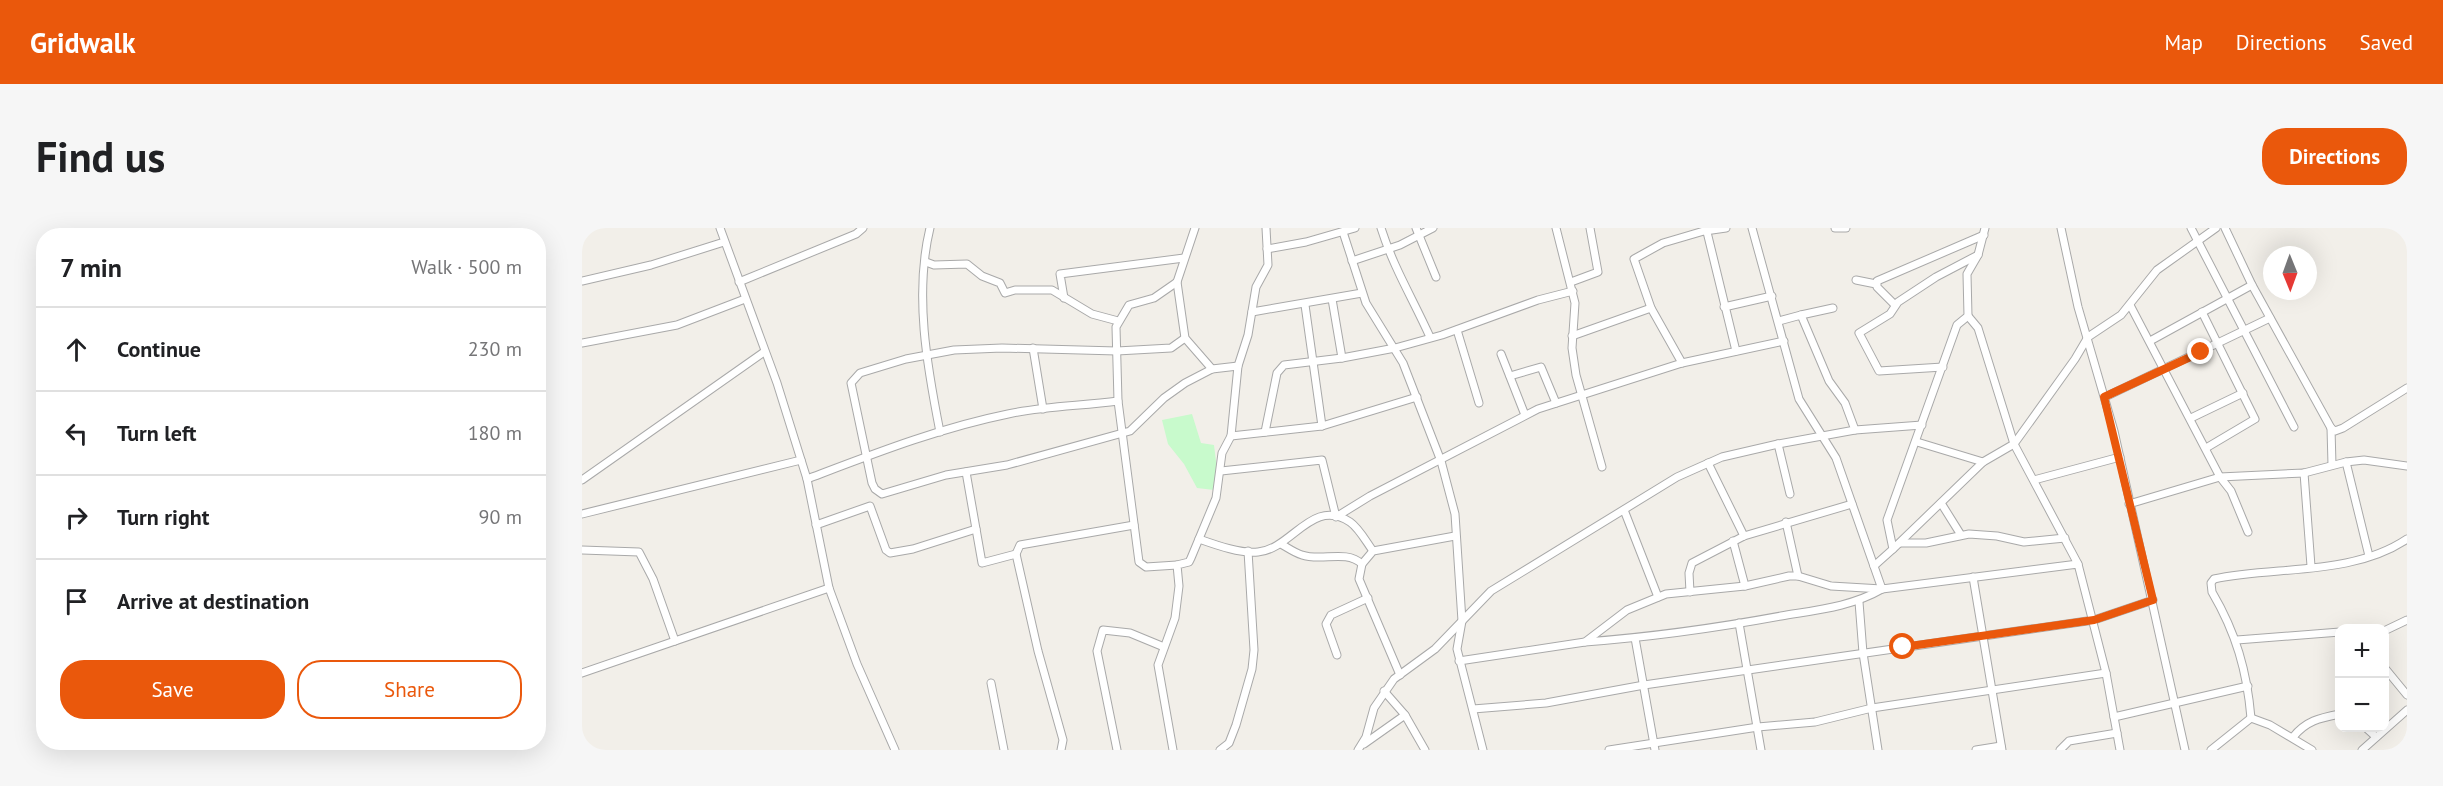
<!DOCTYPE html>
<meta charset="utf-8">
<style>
:root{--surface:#fff;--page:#f6f6f6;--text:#202124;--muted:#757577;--line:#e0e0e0;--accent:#ea580c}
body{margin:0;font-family:"PT Sans",sans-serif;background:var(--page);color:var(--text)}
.controls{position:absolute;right:18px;bottom:18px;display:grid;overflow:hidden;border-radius:12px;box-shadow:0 6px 24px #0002}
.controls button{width:54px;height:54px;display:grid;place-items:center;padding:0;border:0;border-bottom:2px solid var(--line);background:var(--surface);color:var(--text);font:30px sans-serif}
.compass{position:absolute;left:1681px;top:18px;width:54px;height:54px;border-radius:50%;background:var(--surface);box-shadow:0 6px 24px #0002;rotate:179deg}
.stop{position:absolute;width:18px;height:18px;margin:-14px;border:4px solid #ea580c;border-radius:50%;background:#fff}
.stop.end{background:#ea580c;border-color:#fff;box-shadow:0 2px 6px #0008}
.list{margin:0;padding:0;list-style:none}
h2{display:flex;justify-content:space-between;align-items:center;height:78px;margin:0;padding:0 24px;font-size:26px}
h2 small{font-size:20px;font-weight:400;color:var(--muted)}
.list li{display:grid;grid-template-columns:39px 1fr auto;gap:18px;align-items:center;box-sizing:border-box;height:84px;padding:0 24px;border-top:2px solid var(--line)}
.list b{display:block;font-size:22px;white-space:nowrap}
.list em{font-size:20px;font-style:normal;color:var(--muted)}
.actions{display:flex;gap:12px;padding:18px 24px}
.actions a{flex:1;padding:14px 0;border:2px solid var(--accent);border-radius:24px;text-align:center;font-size:21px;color:var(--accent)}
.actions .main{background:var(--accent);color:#fff}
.icon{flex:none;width:33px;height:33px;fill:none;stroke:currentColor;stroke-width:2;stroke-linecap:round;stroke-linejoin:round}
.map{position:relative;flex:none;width:1825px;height:522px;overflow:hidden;border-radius:24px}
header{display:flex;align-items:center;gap:36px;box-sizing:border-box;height:84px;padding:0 30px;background:var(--accent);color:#fff}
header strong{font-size:28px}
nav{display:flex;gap:33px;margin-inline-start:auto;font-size:21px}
.intro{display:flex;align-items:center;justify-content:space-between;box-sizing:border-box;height:144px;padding:0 36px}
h1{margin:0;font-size:42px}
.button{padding:15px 27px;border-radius:24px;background:var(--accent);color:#fff;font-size:21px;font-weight:700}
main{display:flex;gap:36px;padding:0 36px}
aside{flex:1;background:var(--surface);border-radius:24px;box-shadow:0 6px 24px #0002}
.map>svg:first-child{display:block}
.park{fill:#c8facc}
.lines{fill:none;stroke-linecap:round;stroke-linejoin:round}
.minor-casing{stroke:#a9a9a9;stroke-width:9}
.minor{stroke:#fff;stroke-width:7}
.route{stroke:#ea580c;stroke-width:8}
</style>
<header>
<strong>Gridwalk</strong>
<nav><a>Map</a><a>Directions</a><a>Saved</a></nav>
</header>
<div class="intro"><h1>Find us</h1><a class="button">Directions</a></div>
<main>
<aside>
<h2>7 min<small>Walk · 500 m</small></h2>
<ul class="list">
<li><svg class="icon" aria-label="ahead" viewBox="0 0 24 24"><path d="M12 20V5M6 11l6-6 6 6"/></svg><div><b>Continue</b></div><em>230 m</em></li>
<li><svg class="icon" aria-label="left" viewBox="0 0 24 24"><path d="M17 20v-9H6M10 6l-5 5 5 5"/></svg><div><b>Turn left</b></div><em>180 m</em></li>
<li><svg class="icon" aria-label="right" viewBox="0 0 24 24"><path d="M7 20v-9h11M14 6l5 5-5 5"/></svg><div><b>Turn right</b></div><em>90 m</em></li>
<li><svg class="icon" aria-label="arrive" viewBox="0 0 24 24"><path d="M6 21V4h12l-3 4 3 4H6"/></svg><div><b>Arrive at destination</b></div></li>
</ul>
<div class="actions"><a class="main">Save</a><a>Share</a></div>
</aside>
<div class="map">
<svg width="1825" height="522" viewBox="0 0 1825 522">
<rect width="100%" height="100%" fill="#f2efe9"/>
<polygon class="park" points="610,186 619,215 632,217 636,249 632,262 615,260 602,236 586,216 580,192"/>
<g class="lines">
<defs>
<g id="minor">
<polyline points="138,0 195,155 225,251 247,360 275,436 313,522"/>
<path d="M348,0C332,66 345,138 358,204"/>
<path d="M799,0C812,41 831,71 848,109"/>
<polyline points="834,0 854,49"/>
<polyline points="974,0 993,75 990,120 994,147 1020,239"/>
<polyline points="1170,0 1217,171 1254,230 1300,361 1496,336 1524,445 1538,522"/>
<polyline points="1253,0 1264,0"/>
<polyline points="1479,0 1496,79 1532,203 1603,522"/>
<polyline points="1609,0 1712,199"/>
<polyline points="1643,0 1670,57 1749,200 1753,203 1761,200 1825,160"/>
<polyline points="1123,3 1144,0"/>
<polyline points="761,4 784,75 821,135 859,233 873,286 880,393 875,421 901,522"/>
<polyline points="1125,4 1154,123"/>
<polyline points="685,21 724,14 773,0"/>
<polyline points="770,33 818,17 851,0"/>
<polyline points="344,34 352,37 385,36 400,48 418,55 423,65 433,62 470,62 510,86 536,93"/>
<polyline points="1274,52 1294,56"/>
<polyline points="0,53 69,37 142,14"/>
<polyline points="157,54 274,6 281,0"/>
<polyline points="595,54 603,110 630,141"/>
<polyline points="989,54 1016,44 1008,0"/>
<polyline points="482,70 478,46 602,30"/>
<polyline points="750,71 760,130"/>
<polyline points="723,77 740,198"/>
<polyline points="1313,77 1295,59 1295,53 1402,7"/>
<polyline points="1548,77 1638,249 1649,263 1666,304"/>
<polyline points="1142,79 1190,68"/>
<polyline points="670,84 780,65"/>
<polyline points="1620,84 1673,191 1624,220"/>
<polyline points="1219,87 1251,80"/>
<polyline points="1386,88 1396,100 1432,216 1496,336"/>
<polyline points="1197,93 1219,87 1247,153 1263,175 1273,202"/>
<polyline points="875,102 897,175"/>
<polyline points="990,108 1069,80"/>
<polyline points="603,110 589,120 535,123 420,120 372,122 324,131 278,145 269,155 290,255 293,261 300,266 364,247 425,237 548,203 582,170 603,155 630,141 656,138"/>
<polyline points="1568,113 1670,57"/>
<polyline points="0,115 95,97 163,71"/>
<polyline points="451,120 461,181"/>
<polyline points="919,126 943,187"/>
<polyline points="1100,135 1069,80 1052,31 1081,15 1122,3"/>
<polyline points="1361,139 1297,143 1277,105 1308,86 1316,74 1354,49 1396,27"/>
<polyline points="928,148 959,139 974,175"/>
<polyline points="1523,169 1688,90"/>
<polyline points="1609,190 1661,165"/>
<polyline points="1749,200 1750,237"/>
<polyline points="683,204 695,145 702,137 760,130 813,120 860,107 956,72 991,63"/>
<polyline points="649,208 740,198 835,169"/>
<polyline points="1335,214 1401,234"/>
<polyline points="1196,216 1208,266"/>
<polyline points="1764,234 1787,328"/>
<polyline points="1126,235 1162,308"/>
<polyline points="639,243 740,232 754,289 788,268 956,181 1100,135 1202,113"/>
<polyline points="384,244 400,335 434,326 456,423 481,512 479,522"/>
<polyline points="1722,245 1729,338"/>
<path d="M225,251C291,226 357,200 426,186C462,178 499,178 536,173"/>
<polyline points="0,252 182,124"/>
<polyline points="1452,252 1538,229"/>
<polyline points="1359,275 1379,307"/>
<polyline points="1547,276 1638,249 1722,245 1764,234 1782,232 1825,238"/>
<polyline points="1042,282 1076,369"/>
<polyline points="0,286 219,232"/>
<polyline points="1204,294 1216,348"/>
<polyline points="234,297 288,278 304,322 308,325 331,321 394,301"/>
<path d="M617,311C634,317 659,326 676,324C710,321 730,269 768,294C777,300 785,315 791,323"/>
<polyline points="1151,313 1163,358"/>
<polyline points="1318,315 1344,315 1387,306 1415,308 1442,314 1483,310"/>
<path d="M699,316C706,320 713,325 720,327C740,334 763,321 780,336"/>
<polyline points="1311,321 1401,234 1432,216 1493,131 1506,109 1539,87 1575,42 1634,0"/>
<polyline points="0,322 57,324 71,351 93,413"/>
<polyline points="434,326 438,317 552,297"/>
<polyline points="595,337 564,339 557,334 536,173 534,99 547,77 572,70 595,54 613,0"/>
<polyline points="1292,338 1311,321 1305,292 1375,97 1386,88 1385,46 1396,27 1403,0"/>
<polyline points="1391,349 1420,522"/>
<polyline points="1108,364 1107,345 1110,335 1162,308 1270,276"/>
<polyline points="1277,374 1281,425 1296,522"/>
<polyline points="1157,395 1179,522"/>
<polyline points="1802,403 1825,392"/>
<polyline points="1053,410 1073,522"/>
<polyline points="1655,412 1758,404"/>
<path d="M1003,414C1069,409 1134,400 1199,388C1234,382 1269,379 1300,361"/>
<polyline points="755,427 744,396 749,387 786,370"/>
<polyline points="877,433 1003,414 1045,382 1084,366 1163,358 1207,348 1216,348 1249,358 1300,361"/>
<polyline points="1802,439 1825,467"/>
<polyline points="0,445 247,360"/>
<polyline points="818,447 777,351 780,336 791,323 873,308"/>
<polyline points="409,455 422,522"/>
<polyline points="802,463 823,487"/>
<polyline points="891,481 964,475 1062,457 1512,392 1571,372"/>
<polyline points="1532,489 1666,458"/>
<path d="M1669,490C1665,443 1654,405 1630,364L1629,355L1632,351C1694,338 1770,348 1825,311"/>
<polyline points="1784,500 1794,509"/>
<path d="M1711,509C1724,493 1737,490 1758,486"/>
<polyline points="782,516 823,487 843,522"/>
<polyline points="535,522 515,423 521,402 548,405 582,419"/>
<polyline points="591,522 576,437 593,390 597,358 595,337 607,334 609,330 634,270 640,225 649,208 656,138 666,107 674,59 686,37 684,0"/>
<polyline points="638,522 647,515 654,497 670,441 672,422 666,323"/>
<polyline points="776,522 784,509 792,480 812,451 853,421 909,363 1095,249 1140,229 1196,216 1273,202 1340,197"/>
<polyline points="1027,522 1176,499 1233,494 1290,480 1524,445"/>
<polyline points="1394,522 1419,518"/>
<polyline points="1478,522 1487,513 1535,505"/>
<polyline points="1629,522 1669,490 1688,497 1730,522"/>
<polyline points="1780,522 1825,482"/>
</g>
</defs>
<use href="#minor" class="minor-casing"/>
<use href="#minor" class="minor"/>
</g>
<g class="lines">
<polyline class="route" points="1321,419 1512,392 1571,372 1522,169 1619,124"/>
</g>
</svg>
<div class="controls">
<button>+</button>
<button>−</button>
</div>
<svg class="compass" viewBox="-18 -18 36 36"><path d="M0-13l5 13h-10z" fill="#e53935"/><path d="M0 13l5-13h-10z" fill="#757577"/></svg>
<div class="stop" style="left:1321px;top:419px"></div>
<div class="stop end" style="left:1619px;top:124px"></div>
</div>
</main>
